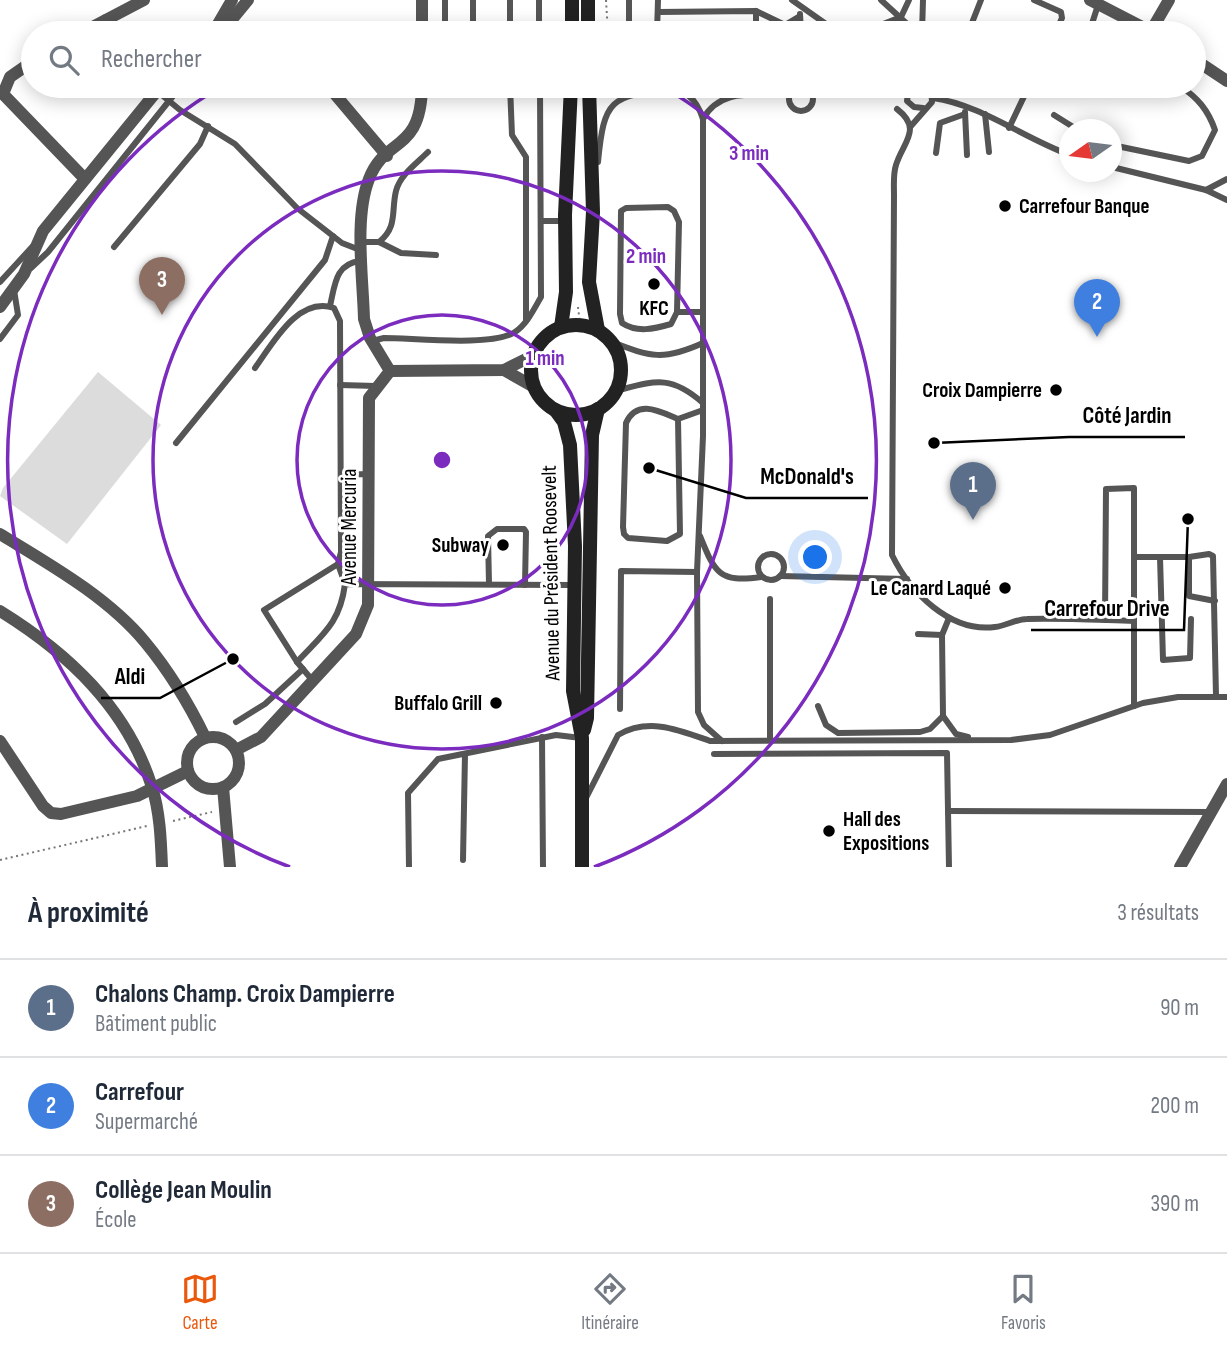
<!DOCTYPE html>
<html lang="fr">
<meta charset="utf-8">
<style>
:root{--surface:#fff;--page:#f2f2f3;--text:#1f2937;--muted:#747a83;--line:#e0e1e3;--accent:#ea580c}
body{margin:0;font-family:"Sofia Sans Condensed",sans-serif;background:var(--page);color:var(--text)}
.compass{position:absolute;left:1059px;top:119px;width:63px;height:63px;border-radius:50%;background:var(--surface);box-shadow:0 4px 18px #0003;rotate:256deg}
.you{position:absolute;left:816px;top:558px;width:24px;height:24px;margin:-18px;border:5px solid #fff;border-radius:50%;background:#1a73e8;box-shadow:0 0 0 10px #1a73e833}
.badge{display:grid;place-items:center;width:46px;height:46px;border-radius:50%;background:var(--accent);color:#fff;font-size:23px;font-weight:700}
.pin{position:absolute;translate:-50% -58px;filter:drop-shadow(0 2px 4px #0008)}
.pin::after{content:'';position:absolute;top:37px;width:24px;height:21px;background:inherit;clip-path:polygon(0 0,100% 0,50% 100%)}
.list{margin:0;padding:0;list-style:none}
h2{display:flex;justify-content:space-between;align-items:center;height:91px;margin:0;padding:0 28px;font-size:30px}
h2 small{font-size:23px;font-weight:400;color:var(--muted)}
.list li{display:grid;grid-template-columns:46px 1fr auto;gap:21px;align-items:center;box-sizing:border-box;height:98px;padding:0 28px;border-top:2px solid var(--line)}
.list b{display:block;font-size:26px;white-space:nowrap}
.list p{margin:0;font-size:23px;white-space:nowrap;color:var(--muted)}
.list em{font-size:23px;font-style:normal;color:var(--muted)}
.icon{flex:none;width:38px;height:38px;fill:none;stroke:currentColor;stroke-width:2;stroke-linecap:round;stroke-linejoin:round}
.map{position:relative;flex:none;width:1227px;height:867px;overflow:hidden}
.search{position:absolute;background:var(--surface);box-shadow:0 4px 18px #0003;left:21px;right:21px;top:21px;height:77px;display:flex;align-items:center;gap:18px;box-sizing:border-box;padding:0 24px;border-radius:38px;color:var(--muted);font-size:26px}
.sheet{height:385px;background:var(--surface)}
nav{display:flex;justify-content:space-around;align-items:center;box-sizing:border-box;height:98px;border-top:2px solid var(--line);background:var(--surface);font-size:19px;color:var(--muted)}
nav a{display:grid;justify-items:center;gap:4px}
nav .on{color:var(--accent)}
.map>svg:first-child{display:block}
.pitch{fill:#dcdcdc}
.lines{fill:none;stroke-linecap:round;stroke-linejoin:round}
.path{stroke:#777;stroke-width:2;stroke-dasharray:2 3.5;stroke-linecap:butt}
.lane{stroke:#555;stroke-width:6}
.street{stroke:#555;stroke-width:12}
.secondary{stroke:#222;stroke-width:14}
.ring{fill:none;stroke:#7b2cbf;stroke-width:3.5}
.poi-dot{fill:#000;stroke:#fff;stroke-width:2.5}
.labels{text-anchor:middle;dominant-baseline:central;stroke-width:6;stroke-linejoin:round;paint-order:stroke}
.poi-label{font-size:21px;font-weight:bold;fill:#000;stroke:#fff;text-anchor:end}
.street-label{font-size:21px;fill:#000;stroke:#fff}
.centre{fill:#7b2cbf;stroke:#fff;stroke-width:3.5}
.ring-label{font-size:21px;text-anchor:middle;font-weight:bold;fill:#7b2cbf;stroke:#fff;stroke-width:6;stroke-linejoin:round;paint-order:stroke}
.leader{fill:none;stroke:#000;stroke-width:2.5}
.callout-dot{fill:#000;stroke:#fff;stroke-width:2.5}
.callout-label{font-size:23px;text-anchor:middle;font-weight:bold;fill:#000;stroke:#fff;stroke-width:6;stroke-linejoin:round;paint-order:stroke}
</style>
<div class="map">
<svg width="1227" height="867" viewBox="0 0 1227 867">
<rect width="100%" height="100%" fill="#fff"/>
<polygon class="pitch" points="98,372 161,425 67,544 0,496 3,488"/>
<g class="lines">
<g class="path">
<polyline points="606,0 608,33"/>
<polyline points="195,33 203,23"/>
<polyline points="578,307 580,324"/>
<polyline points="173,821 212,812"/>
<polyline points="0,860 147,826"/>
</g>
<g class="lane">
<polyline points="539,0 539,33"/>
<polyline points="792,0 826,24 878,26 901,17 909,0"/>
<polyline points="881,0 917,33"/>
<polyline points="1034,0 1061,12 1062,18 1055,33"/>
<polyline points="756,11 785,25 800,16"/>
<polyline points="658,12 756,11 756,33"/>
<polyline points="800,14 801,33"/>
<polyline points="445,33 445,0"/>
<polyline points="473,33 473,0"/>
<polyline points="510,33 510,0"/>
<polyline points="629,33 629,0"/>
<polyline points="657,33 658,0"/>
<polyline points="922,33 923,0"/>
<polyline points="968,33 981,0"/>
<polyline points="1089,33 1098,5"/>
<polyline points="510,86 512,135 526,157 526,321"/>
<path d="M662,86C684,89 696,97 703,119V436L697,572L698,712L704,725L722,741"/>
<polyline points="909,86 907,101 914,107 923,108"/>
<circle cx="801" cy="99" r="12"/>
<polyline points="681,89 700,87 749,94"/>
<polyline points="157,91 180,110 235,144 297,208 342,243 360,250"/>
<polyline points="812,95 906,92"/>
<path d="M933,98C982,105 1023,138 1070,155"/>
<path d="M897,109C923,129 903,142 896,165C893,174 894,185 894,195L892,555C910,592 950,633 995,627C1006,626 1016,619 1027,619C1062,618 1098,620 1134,621"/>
<polyline points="965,112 967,155"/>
<polyline points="985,114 989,152"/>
<polyline points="1054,115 1078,130"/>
<path d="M703,119C721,86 759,97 790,93"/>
<polyline points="911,126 932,102 931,86"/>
<polyline points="1009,128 1029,86"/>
<path d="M1112,145L1189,161L1202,156L1215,130C1208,110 1198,98 1180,86"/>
<polyline points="936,153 940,123 965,114"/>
<path d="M598,162C604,100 610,95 671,90"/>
<polyline points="1112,167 1206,190 1227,200"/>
<polyline points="1206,190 1227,179"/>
<path d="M668,207L674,211L679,222L677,312L671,324C654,329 637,333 622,323L620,314L621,211L626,208Z"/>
<polyline points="541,221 565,221"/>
<polyline points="362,242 379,242 401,253 436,255"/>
<path d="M379,242C398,227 391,211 396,191C400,175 417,163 428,152"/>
<polyline points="114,247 200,144 208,126"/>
<polyline points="31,268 48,252 181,86"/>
<polyline points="0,282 32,247"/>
<path d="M330,306C335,285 335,264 360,261"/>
<polyline points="677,312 702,312"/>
<polyline points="0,339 18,315 14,290"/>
<path d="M372,341L384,338C414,338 492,347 515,332C527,324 534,309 541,297L540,86"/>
<path d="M612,342C651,357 663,361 703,343"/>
<path d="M255,368C273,343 298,296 334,308L340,321L341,552L338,564"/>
<polyline points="340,385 376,386"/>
<path d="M615,391C655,381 670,374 703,403"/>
<path d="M678,419L680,534L667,541L628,538L624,534L623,527L626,423C637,399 659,411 678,419L703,410"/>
<polyline points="176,443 325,260 333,236"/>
<polyline points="341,475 368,474"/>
<path d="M700,536C715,573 719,583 761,577"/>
<circle cx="771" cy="567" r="13"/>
<polyline points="1134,557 1189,557 1209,554 1213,556 1216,696"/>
<polyline points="1160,557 1163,660 1190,658 1191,619"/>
<polyline points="1189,557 1189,596 1215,601"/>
<polyline points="780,576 907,579"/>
<polyline points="489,584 488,536 497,529 524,529 526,532 525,585"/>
<polyline points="949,618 942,635 943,716 956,734 968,737"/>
<polyline points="1105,620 1106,489 1134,488 1134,706"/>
<polyline points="918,634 942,635"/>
<polyline points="297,662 264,610 338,564 345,584"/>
<path d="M313,681L297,662C323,634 340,623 345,584L574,585"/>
<polyline points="818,706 826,725 838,733 920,732 930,729 943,716"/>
<polyline points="620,709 621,571 697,572"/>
<polyline points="236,722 265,704 303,669"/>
<polyline points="542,737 543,867"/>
<polyline points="770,740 770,599"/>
<polyline points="714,754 947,753 949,867"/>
<path d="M585,800L618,735C649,717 679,730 710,741L1011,740L1050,735L1143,703L1178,697H1227"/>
<polyline points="948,811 1211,812"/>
<polyline points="463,860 465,754"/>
<polyline points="409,867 408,793 438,759 556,735 581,738"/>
</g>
<g class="street">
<polyline points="422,0 422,33"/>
<polyline points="1090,0 1154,33"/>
<polyline points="106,20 118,33"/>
<polyline points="214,31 232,0"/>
<polyline points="1151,31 1169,0"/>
<polyline points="81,33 144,0"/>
<polyline points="213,33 234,17 248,0"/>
<polyline points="1194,59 1227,81"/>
<polyline points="328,86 387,156"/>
<polyline points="3,94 85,179"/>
<polyline points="3,94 10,77 33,61"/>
<polyline points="0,307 24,274 43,231 161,86"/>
<polyline points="504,370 534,387"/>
<path d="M390,371L370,338L364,319C363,278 354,217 369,179C385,136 421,154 422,86"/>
<path d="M0,534C49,564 108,597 145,642C169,671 189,704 205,737"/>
<path d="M0,611C68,653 127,708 152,787C160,812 161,841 162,867"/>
<circle cx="213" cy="763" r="26"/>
<polyline points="0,741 43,806 51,813 61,814 137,796 188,771"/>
<polyline points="236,750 261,737 356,634 368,605 369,398 390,371 504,370 532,356"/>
<polyline points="223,787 230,867"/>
<polyline points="1180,867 1227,784"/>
</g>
<g class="secondary">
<polyline points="572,33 572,0"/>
<polyline points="588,33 588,0"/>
<polyline points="589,86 593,212 589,282 598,330"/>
<circle cx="576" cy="370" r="45"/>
<polyline points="561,327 566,292 565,215 571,86"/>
<polyline points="556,411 564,422 570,445 575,546 573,691 582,738 582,867"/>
<polyline points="584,730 587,718 592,435 598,409"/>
</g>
</g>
<g class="ring">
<circle cx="442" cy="460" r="145"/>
<circle cx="442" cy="460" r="289"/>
<path d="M290 867A434 434 0 0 1 222 86M367 33A434 434 0 0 1 517 33M662 86A434 434 0 0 1 594 867"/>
</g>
<g class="poi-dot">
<circle cx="1005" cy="206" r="7"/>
<circle cx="654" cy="284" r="7"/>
<circle cx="1056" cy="390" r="7"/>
<circle cx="503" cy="545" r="7"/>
<circle cx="1005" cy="588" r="7"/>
<circle cx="496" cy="703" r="7"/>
<circle cx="829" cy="831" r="7"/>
</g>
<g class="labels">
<g class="poi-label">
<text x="1019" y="206" text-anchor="start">Carrefour Banque</text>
<text x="654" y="308" text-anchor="middle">KFC</text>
<text x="1042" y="390">Croix Dampierre</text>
<text x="489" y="545">Subway</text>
<text x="991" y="588">Le Canard Laqué</text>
<text x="482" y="703">Buffalo Grill</text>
<text x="843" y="819" text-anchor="start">Hall des<tspan x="843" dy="24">Expositions</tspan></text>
</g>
<g class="street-label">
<text transform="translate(349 527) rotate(-90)">Avenue Mercuria</text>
<text transform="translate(551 573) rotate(-91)">Avenue du Président Roosevelt</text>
</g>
</g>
<circle cx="442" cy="460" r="10" class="centre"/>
<g class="ring-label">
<text x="749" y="160">3 min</text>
<text x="646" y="263">2 min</text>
<text x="545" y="365">1 min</text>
</g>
<path class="leader" d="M934 443L1069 437H1185M649 468L746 498H868M1188 519L1184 630H1031M233 659L160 698H101"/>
<g class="callout-dot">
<circle cx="934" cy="443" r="7"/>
<circle cx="649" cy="468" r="7"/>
<circle cx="1188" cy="519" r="7"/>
<circle cx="233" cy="659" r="7"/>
</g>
<g class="callout-label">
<text x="1127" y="423">Côté Jardin</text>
<text x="807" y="484">McDonald's</text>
<text x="1107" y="616">Carrefour Drive</text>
<text x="130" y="684">Aldi</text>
</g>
</svg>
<svg class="compass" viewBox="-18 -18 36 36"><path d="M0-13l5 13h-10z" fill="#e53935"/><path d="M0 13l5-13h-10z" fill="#747a83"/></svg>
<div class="you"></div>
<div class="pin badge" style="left:973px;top:520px;background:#5c6f8a">1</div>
<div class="pin badge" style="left:1097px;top:337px;background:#3f7fe0">2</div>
<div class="pin badge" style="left:162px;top:315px;background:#8d6e63">3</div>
<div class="search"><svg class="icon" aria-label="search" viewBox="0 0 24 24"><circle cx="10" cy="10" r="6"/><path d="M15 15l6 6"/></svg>Rechercher</div>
</div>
<section class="sheet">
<h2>À proximité<small>3 résultats</small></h2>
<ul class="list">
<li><span class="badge" style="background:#5c6f8a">1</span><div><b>Chalons Champ. Croix Dampierre</b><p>Bâtiment public</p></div><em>90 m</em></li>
<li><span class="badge" style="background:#3f7fe0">2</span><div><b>Carrefour</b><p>Supermarché</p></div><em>200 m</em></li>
<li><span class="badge" style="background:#8d6e63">3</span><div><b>Collège Jean Moulin</b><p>École</p></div><em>390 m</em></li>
</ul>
</section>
<nav>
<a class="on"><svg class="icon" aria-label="map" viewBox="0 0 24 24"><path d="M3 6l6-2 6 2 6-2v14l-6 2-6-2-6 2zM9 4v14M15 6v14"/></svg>Carte</a>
<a><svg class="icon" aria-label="directions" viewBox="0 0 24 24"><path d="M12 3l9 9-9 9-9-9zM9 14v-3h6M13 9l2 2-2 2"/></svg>Itinéraire</a>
<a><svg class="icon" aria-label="saved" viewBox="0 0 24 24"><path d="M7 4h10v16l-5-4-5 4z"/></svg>Favoris</a>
</nav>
